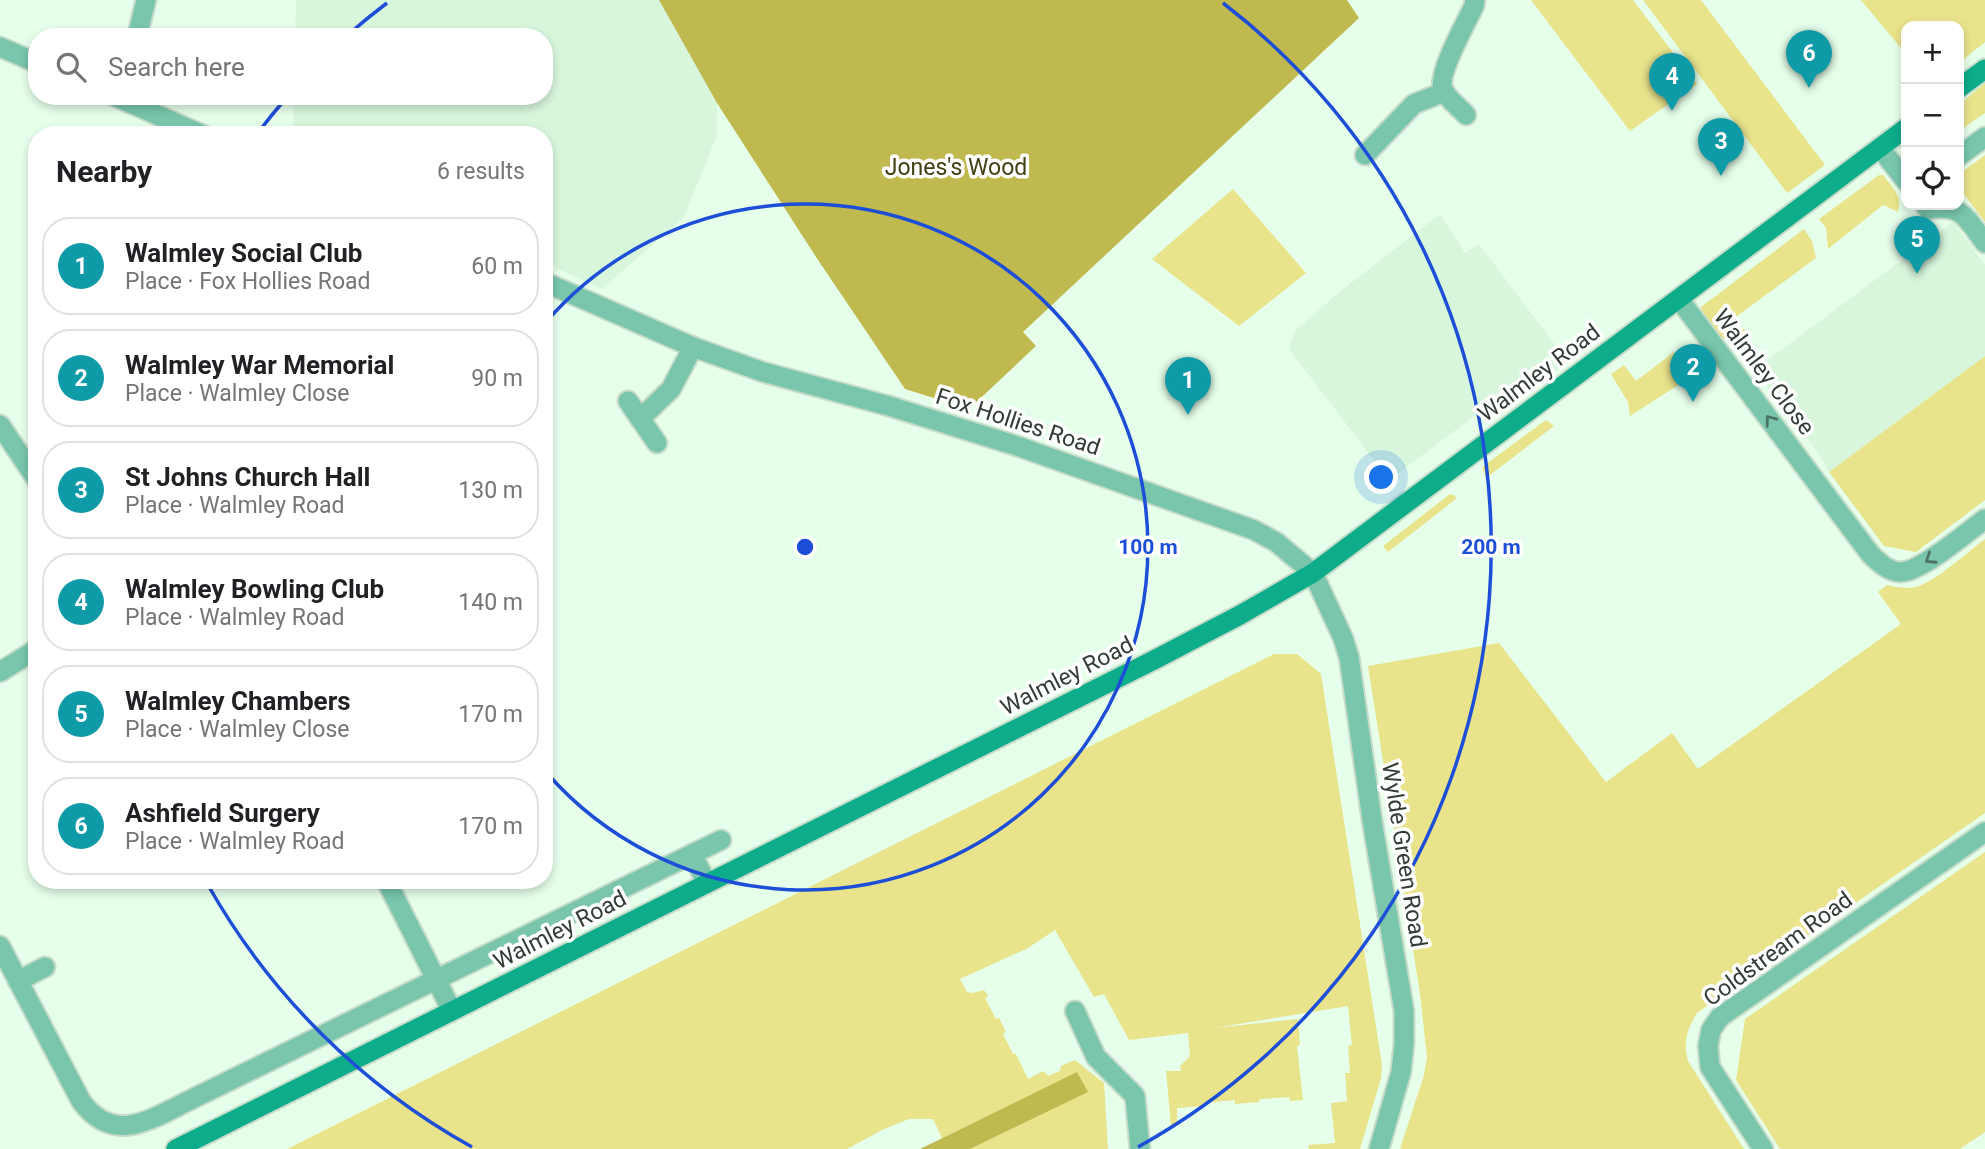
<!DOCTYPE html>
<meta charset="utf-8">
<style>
:root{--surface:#fff;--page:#f2f2f2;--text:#202124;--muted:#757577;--line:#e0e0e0;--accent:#db2777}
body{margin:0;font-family:Roboto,sans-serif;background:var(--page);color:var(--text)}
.controls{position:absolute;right:21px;top:21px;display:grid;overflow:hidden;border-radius:14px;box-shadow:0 4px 10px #0003}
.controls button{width:63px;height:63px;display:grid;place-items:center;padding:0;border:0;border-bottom:2px solid var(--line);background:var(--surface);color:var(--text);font:35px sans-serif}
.you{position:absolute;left:1382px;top:478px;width:24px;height:24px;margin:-18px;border:5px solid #fff;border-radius:50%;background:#1a73e8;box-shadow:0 0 0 10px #1a73e833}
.badge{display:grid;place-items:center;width:46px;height:46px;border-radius:50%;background:var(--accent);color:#fff;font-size:23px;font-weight:700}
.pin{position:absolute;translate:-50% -58px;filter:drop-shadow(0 2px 4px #0008)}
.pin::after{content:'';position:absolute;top:37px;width:24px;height:21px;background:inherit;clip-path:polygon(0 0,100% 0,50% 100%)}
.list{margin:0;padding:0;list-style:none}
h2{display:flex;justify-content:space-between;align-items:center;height:91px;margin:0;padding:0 28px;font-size:30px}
h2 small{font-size:23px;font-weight:400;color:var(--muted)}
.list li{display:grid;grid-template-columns:46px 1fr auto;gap:21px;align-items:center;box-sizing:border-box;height:98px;margin:0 14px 14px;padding:0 14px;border:2px solid var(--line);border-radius:28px}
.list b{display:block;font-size:26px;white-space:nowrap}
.list p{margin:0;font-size:23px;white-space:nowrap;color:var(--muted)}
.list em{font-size:23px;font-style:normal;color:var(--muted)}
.icon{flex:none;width:38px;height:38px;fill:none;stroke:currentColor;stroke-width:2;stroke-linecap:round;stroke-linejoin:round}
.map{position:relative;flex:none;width:1985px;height:1149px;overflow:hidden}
.search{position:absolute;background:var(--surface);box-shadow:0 4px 10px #0003;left:28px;top:28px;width:525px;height:77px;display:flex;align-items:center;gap:18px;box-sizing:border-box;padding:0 24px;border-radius:28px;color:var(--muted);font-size:26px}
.panel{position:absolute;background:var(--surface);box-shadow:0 4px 10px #0003;left:28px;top:126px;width:525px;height:763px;border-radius:28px}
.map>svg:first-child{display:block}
.built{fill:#d7f6dc}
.green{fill:#e9e38b}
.forest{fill:#c0b950}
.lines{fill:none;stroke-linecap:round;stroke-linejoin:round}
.minor-casing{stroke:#c6dcc9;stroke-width:23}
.tertiary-casing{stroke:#c6dcc9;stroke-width:23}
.secondary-casing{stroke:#c6dcc9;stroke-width:23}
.minor{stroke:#79c6ad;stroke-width:19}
.tertiary{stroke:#79c6ad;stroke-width:19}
.secondary{stroke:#0dac8a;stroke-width:19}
.oneway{stroke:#4e7364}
.ring{fill:none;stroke:#1d4ed8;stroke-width:3.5}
.labels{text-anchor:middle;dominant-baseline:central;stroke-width:7;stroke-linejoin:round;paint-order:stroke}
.park-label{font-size:23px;fill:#434014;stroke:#fff}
.street-label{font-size:23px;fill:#323c34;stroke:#fff}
.centre{fill:#1d4ed8;stroke:#fff;stroke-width:3.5}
.ring-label{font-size:21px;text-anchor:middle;font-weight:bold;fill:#1d4ed8;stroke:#fff;stroke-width:7;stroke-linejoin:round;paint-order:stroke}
</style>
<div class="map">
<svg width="1985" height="1149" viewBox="0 0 1985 1149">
<rect width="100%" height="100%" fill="#e6ffea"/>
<g class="built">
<polygon points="296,0 659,0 717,103 717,135 684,217 602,289 544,262 544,135 293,135 294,96 544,96 544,37 295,37"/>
<polygon points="1440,214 1465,253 1479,244 1567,361 1552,373 1532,373 1389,480 1289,349 1295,331 1338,293"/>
<polygon points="1953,222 1985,265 1985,356 1829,472 1821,457 1754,370"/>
</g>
<g class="green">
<polygon points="1531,0 1633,0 1697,84 1630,131"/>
<polygon points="1643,0 1701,0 1825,165 1787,193"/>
<polygon points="1861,0 1985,0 1985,42 1959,63 1959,26 1906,26 1906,54"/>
<polygon points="1985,83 1985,113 1959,131 1959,105"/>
<polygon points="1985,155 1985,222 1959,188 1959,174"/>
<path d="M1879,175H1883C1892,187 1903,196 1898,212L1883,205L1828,249L1826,228L1819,219Z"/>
<polygon points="1233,189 1306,273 1239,326 1152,259"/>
<path d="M1804,229L1812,241L1816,258L1729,322L1747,331L1745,337C1723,349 1705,327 1701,307Z"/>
<polygon points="1674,352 1692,376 1630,416 1628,402 1611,374 1624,365 1636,381"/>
<polygon points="1985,356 1985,500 1916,552 1884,546 1829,472"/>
<polygon points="1546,420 1554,426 1486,478 1482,467"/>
<polygon points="1450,494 1455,496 1456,499 1388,552 1383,546"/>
<path d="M1985,539V813L1697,1013C1687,1029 1683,1042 1688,1061L1744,1149H1400L1424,1075L1427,1057L1420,994L1368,666L1499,643L1606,782L1672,733L1698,769L1901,624L1878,592L1887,585C1896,587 1905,589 1915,587C1936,582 1967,552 1985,539Z"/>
<polygon points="1274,654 1297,654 1321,674 1382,1065 1381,1078 1360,1149 1309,1149 1308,1145 1335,1143 1331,1103 1347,1101 1345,1073 1350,1073 1348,1046 1352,1045 1348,1006 1214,1028 1298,1019 1300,1045 1297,1046 1303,1100 1290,1101 1289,1097 1260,1099 1259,1102 1235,1104 1235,1100 1204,1103 1204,1106 1177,1108 1177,1126 1171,1126 1166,1071 1181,1071 1180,1066 1190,1056 1188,1033 1129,1040 1104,994 1094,997 1055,930 1028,948 960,979 967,992 973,993 984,990 988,996 985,998 996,1019 999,1018 1006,1032 1003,1034 1013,1054 1016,1054 1028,1079 1043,1071 1048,1076 1060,1071 1061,1066 1075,1060 1104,1083 1108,1149 970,1149 1087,1092 1077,1073 942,1138 933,1119 909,1119 884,1129 847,1149 287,1149"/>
<polygon points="1985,852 1985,1132 1960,1149 1780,1149 1736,1080 1745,1019"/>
</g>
<g class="forest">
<polygon points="659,0 1347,0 1359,18 1023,332 1036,346 969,409 905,389 816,257 717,103"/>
<polygon points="1077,1072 1088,1092 970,1149 920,1149"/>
</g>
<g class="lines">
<defs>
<g id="minor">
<polyline points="137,37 146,0"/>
<path d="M1466,115C1459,107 1447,99 1443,89C1437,74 1466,23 1474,6L1475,0"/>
<polyline points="1880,148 1906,181"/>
<polyline points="1365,155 1414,104 1444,92"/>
<polyline points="1959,156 1985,137"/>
<path d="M1925,205L1928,209C1963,204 1966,218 1985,243"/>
<path d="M1679,299L1871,555C1880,563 1887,571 1900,572C1920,573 1967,532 1985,519"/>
<polyline points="628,401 657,443"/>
<polyline points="640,419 671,389 693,347"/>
<polyline points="0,425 37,480"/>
<polyline points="0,672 37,649"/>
<polyline points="692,854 707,883"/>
<polyline points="386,880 452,1011"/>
<path d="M0,946L81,1101C114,1146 151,1119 190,1100L721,840"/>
<polyline points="18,981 45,967"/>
<polyline points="1075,1011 1096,1057 1135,1096 1140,1149"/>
<polyline points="1763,1149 1710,1067 1708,1046 1711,1030 1720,1017 1985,832"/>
</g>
<g id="tertiary">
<polyline points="0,47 37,63"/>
<polyline points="114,96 203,135"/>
<polyline points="544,282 693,347 763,372 889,406 1017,446 1254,530 1276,542 1313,573 1343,638 1349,657 1372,820 1404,1011 1404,1044 1401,1072 1379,1149"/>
</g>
<g id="secondary">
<polyline points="1959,88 1985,69"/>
<polyline points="176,1149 1154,660 1240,615 1313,573 1906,128"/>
</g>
</defs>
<use href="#minor" class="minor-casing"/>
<use href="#tertiary" class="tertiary-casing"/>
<use href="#secondary" class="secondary-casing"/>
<use href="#minor" class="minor"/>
<use href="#tertiary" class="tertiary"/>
<use href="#secondary" class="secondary"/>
</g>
<defs><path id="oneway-chevron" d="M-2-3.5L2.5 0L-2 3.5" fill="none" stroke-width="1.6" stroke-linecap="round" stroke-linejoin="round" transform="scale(1.75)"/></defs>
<g class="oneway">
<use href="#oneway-chevron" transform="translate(1770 420) rotate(-127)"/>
<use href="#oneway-chevron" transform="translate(1930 559) rotate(147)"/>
</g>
<g class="ring">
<path d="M546 322A343 343 0 1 1 546 772"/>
<path d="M472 1147A686 686 0 0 1 208 885M257 134A686 686 0 0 1 287 97M350 33A686 686 0 0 1 387 3M1223 3A686 686 0 0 1 1138 1147"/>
</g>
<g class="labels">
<g class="park-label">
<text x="956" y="167">Jones's Wood</text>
</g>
<g class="street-label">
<text transform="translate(1764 372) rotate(53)">Walmley Close</text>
<text transform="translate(1539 373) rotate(-37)">Walmley Road</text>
<text transform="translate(1018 422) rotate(18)">Fox Hollies Road</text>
<text transform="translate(1067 676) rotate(-27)">Walmley Road</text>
<text transform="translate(1404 855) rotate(81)">Wylde Green Road</text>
<text transform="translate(560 930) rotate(-27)">Walmley Road</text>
<text transform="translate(1778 949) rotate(-36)">Coldstream Road</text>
</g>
</g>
<circle cx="805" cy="547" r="10" class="centre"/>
<g class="ring-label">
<text x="1148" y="554">100 m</text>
<text x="1491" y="554">200 m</text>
</g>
</svg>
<div class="controls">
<button>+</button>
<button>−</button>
<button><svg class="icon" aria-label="locate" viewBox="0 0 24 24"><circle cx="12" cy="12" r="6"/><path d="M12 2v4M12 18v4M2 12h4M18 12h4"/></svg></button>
</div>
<div class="you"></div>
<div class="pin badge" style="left:1188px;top:415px;background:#0f9aa8">1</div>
<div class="pin badge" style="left:1693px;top:402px;background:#0f9aa8">2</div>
<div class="pin badge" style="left:1721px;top:176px;background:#0f9aa8">3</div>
<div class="pin badge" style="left:1672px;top:111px;background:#0f9aa8">4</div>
<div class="pin badge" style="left:1917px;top:274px;background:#0f9aa8">5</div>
<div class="pin badge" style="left:1809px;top:88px;background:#0f9aa8">6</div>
<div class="search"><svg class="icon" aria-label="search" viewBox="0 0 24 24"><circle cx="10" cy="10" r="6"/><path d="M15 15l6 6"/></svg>Search here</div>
<section class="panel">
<h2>Nearby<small>6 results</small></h2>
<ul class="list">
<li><span class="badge" style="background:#0f9aa8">1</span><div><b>Walmley Social Club</b><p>Place · Fox Hollies Road</p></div><em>60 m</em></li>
<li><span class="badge" style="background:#0f9aa8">2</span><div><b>Walmley War Memorial</b><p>Place · Walmley Close</p></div><em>90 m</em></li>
<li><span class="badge" style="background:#0f9aa8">3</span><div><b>St Johns Church Hall</b><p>Place · Walmley Road</p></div><em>130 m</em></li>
<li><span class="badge" style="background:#0f9aa8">4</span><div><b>Walmley Bowling Club</b><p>Place · Walmley Road</p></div><em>140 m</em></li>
<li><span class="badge" style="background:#0f9aa8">5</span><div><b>Walmley Chambers</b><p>Place · Walmley Close</p></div><em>170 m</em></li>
<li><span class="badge" style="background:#0f9aa8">6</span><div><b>Ashfield Surgery</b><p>Place · Walmley Road</p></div><em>170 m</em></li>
</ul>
</section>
</div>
